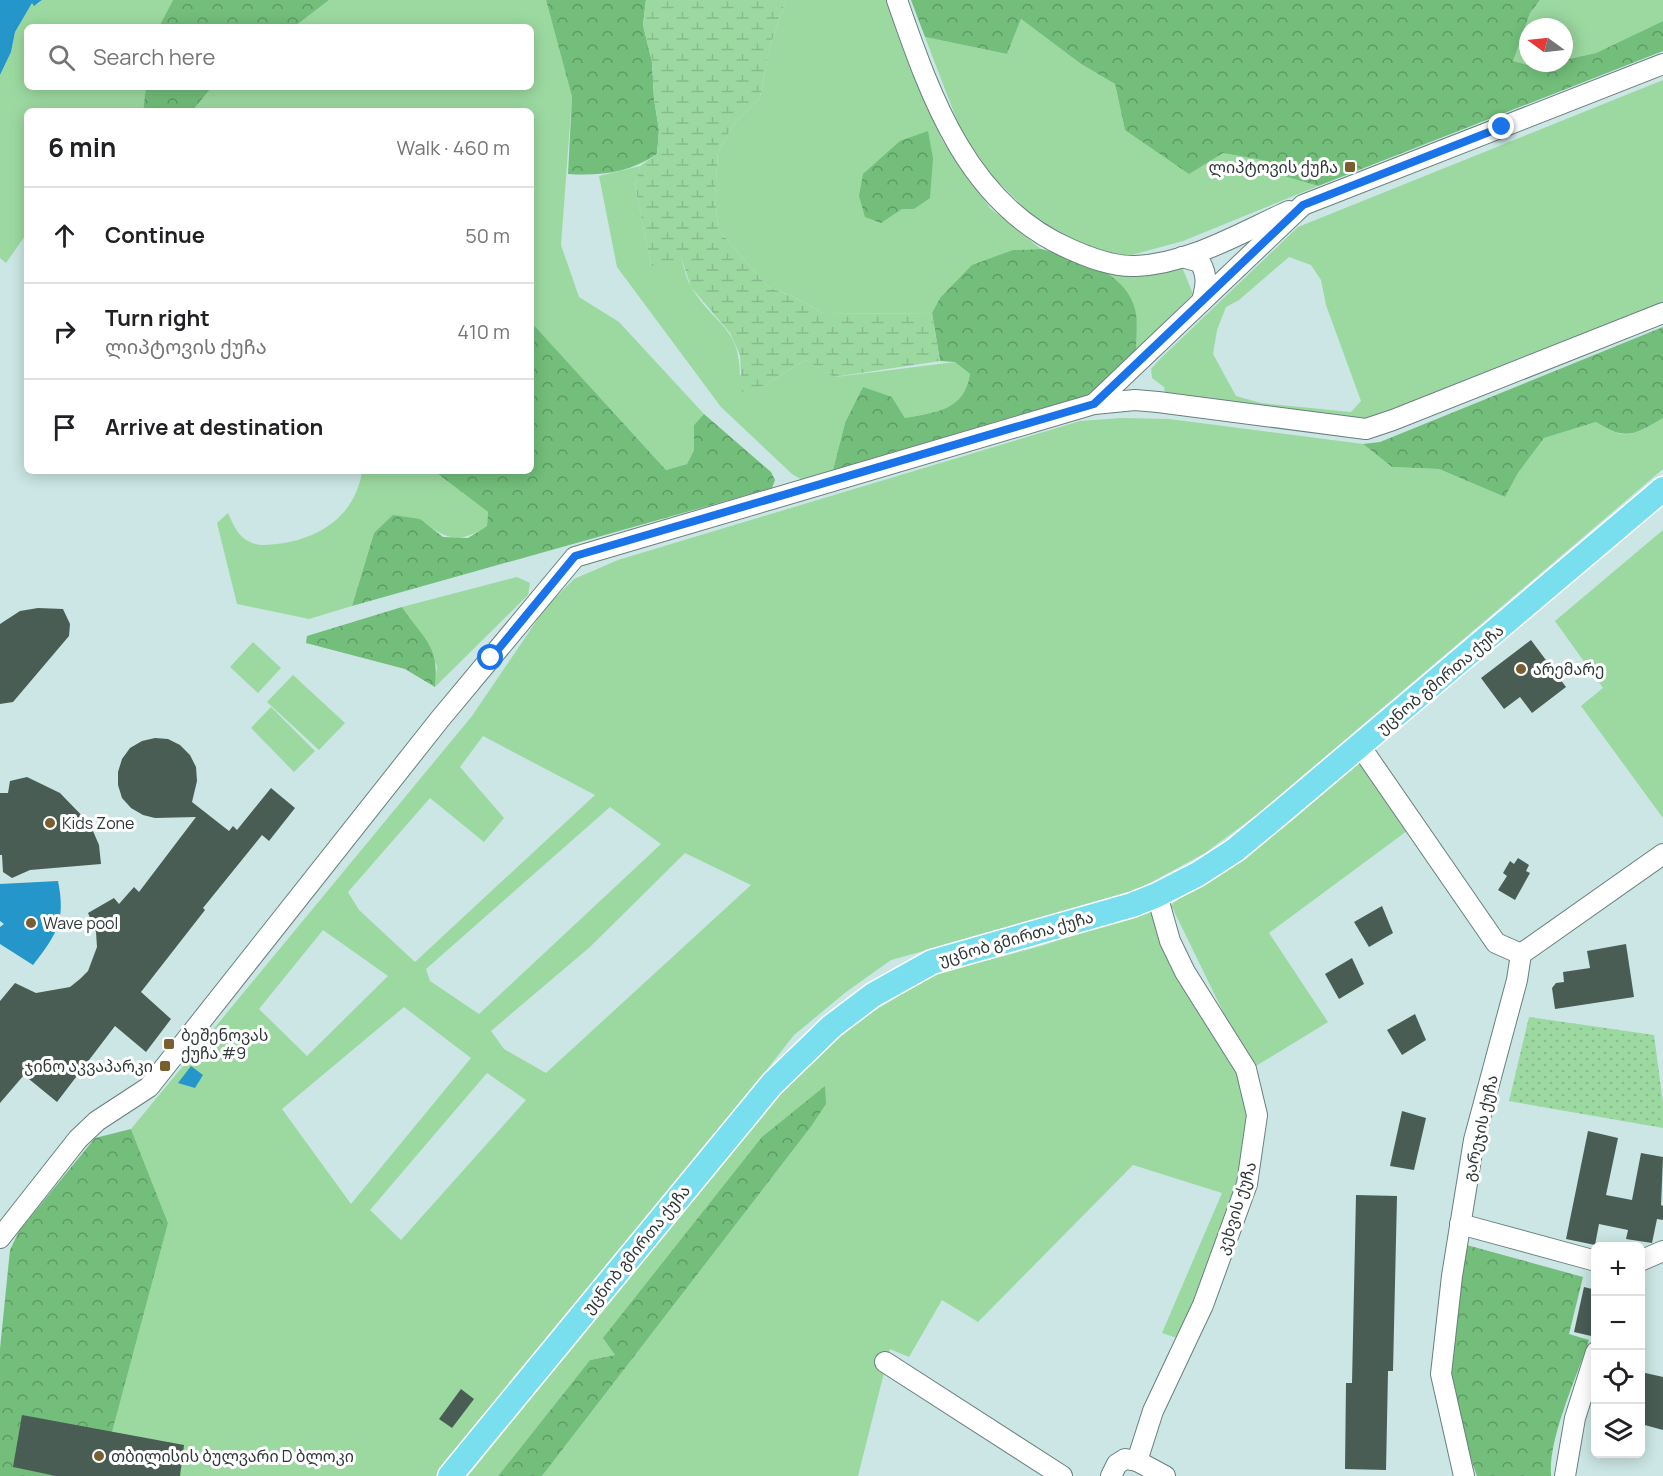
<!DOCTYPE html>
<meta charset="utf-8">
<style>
:root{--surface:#fff;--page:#f2f2f2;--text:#202124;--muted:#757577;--line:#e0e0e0}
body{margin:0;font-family:Manrope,"Noto Sans Georgian",sans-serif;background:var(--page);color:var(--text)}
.controls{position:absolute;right:18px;bottom:18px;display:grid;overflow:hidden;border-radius:9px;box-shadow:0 3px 15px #0003}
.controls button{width:54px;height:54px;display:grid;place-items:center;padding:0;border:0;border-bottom:2px solid var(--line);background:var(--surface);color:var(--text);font:30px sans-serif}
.compass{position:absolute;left:1519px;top:18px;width:54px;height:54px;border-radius:50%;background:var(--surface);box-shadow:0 3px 15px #0003;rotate:285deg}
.stop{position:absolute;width:18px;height:18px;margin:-14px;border:4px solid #1a73e8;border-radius:50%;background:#fff}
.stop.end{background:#1a73e8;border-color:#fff;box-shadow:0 2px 6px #0008}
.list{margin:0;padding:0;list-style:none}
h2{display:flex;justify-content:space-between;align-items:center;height:78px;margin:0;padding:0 24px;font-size:26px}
h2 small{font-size:20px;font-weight:400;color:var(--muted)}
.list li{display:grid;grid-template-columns:39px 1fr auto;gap:18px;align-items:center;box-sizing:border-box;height:96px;padding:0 24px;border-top:2px solid var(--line)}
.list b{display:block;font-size:22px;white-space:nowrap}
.list p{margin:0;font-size:20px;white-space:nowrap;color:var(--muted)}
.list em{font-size:20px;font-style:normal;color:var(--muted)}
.icon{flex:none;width:33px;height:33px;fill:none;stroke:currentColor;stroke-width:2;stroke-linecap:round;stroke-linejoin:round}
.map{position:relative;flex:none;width:1663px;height:1476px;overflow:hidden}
.search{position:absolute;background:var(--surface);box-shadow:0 3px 15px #0003;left:24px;top:24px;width:510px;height:66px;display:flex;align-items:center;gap:15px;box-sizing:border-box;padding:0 21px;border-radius:9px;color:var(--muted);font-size:22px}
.panel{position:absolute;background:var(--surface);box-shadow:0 3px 15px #0003;left:24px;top:108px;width:510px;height:366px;border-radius:9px}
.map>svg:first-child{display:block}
.grass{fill:#9cd9a1;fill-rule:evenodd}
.forest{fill:url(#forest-crowns)}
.wetland{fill:url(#wetland-marsh)}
.garden{fill:url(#garden-dots)}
.water{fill:#2496c9}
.building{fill:#495d55}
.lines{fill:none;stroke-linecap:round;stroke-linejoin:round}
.minor-casing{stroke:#68807e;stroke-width:22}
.major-casing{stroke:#fff;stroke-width:27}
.minor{stroke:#fff;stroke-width:20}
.major{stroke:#79deee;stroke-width:24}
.route{stroke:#1a73e8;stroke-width:8}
.poi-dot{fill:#785e30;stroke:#fff;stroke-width:2}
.labels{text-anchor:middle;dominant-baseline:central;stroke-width:6;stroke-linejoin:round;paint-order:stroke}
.poi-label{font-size:16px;fill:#2e3837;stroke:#fff;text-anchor:start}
.street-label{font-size:16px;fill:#2e3837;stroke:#fff}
</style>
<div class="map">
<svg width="1663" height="1476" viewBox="0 0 1663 1476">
<defs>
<pattern id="forest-crowns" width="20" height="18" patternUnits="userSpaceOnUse" patternTransform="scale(1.5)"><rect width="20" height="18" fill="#72be7a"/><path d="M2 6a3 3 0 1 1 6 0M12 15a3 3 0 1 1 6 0" fill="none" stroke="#5e9b65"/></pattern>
<pattern id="wetland-marsh" width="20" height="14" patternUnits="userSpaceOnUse" patternTransform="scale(1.5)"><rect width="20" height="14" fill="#9cd9a1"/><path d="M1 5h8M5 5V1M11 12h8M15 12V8" fill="none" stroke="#87bb8b"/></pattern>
<pattern id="garden-dots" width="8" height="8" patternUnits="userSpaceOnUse" patternTransform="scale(1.5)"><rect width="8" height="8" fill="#9cd9a1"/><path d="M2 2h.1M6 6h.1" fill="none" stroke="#87bb8b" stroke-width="1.8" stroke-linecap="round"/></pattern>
</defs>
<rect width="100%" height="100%" fill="#cbe6e4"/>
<g class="grass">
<polygon points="42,0 173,0 159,27 27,27 27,87 146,87 143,111 27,111 27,233 6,263 0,258 0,75 11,52 15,32 32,3 38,4"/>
<polygon points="329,0 546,0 572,97 561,245 579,297 619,322 704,414 694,425 694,450 687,464 666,470 531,322 531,111 192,111 212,87 531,87 531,27 294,27"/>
<path d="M786,0H887L907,60L942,140L990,208L1041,249L1013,250L940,298L932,313L824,314L792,296L768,287L718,229L715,198L718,152L734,124L760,97L770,46ZM878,162L914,209H902L881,222L863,175Z"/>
<polygon points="1540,0 1663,0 1663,21 1596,53 1564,60 1564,27 1528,27 1528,63 1553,63 1535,67 1512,61 1530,13"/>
<polygon points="1021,19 1081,64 1115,84 1125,130 1223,153 1267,161 1287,177 1318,186 1183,241 1128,256 1097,251 1036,219 993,177 961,131 925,37 1007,54"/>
<path d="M1663,80V302L1371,418L1351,419L1165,393L1164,387L1152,378L1151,369L1160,359L1298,227ZM1289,257L1311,265L1321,280L1326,305L1361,401L1351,412L1261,403L1236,396L1213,354L1217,330L1226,307L1239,300Z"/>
<path d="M640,166L635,186L651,265L681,257C684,267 686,279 692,288C713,324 740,326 740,375L765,385L805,360L835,377L955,362L970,374C964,411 936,412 905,418L892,397L845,423L833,470L806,482L792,474L721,407L617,267L599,176Z"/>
<polygon points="1182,267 1193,294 1136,350 1135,310 1099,268"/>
<path d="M1121,418L1169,419L1363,444L1392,467L1439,469L1505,497L1518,473L1544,438L1596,422C1625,442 1635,435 1663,418V469L1258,814L1205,853L1130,894L891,960L846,992L794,1035L682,1178L437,1476H96L168,1223L131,1129L472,716L546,607L574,579L618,560L1080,421ZM483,736L595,795L415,962L359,910L348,892L430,798L484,842L504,818L460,767ZM610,807L661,844L479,1014L430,981L426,969ZM685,853L751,885L546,1073L504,1049L491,1031L590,947ZM323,930L388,976L307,1056L259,1009ZM404,1007L471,1058L351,1204L282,1109ZM487,1073L526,1100L401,1240L370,1210Z"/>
<path d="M362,471H434L488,512L487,526C458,545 447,539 420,520L374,533L352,606L309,619L237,604L217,523L228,513C233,524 238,537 250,542C257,546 269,545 277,544C320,539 356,515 362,471Z"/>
<polygon points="1663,530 1663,818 1581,706 1603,688 1555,621"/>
<polygon points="517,577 530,583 528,595 435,687 437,666 402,607"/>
<polygon points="253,642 281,668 258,693 230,667"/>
<polygon points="293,675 345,723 319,750 267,702"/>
<polygon points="271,707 315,751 294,772 251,728"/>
<polygon points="1358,761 1411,828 1269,933 1328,1022 1251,1069 1171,905"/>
<polygon points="1153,909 1241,1071 1250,1112 1241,1177 1202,1284 1177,1338 1162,1333 1222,1193 1133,1165 978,1322 942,1300 909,1357 890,1349 858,1476 542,1476 810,1128 604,1338 615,1355 590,1360 498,1476 468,1476 749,1124 824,1047 859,1020 933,975 1041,946"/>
</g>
<g class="forest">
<polygon points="173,0 329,0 294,27 159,27"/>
<path d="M546,0H646L643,25L652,62L654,99L659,130L657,154C629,173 600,176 568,174L572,97Z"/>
<polygon points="911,0 1540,0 1530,13 1513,61 1535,67 1564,63 1564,60 1596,53 1663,21 1663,51 1318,186 1287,177 1267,161 1223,153 1189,174 1125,130 1115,84 1081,64 1021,19 1007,54 925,37"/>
<polygon points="146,87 212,87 192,111 143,111"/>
<polygon points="928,131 933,158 930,198 914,209 902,209 881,223 865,217 859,196 863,174 900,141"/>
<path d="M1041,249C1075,258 1125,270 1135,309C1138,321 1136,337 1136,350L1112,377L1087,395L833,470L845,423L863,387L892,397L905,418C936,412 964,411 970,374L955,362L940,361L932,313L940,298L972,265L1013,250Z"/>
<polygon points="531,322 666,470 687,464 694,450 694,425 704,414 771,472 775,480 772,488 352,606 374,533 393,515 420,519 443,537 468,538 487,526 488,512 434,471 531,471"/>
<path d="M1663,327V418C1635,435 1625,441 1596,422L1544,438L1518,473L1505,497L1439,469L1392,467L1363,444L1380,442Z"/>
<path d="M402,607C423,639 440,645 435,687L405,669L306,643L307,636Z"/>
<polygon points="825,1086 826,1104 810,1128 542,1476 498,1476 590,1360 615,1355 603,1338 762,1137"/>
<polygon points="131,1129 168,1223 102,1469 96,1476 0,1476 0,1349 10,1250 19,1231 95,1138"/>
<path d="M1463,1244L1583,1277L1569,1334L1589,1340C1577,1377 1548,1438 1551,1476H1477L1455,1415L1447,1373Z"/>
</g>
<polygon class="wetland" points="646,0 786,0 770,46 760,97 734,124 718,152 715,198 718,229 768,287 792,296 824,314 932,313 940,361 834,377 805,360 765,385 742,392 740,355 730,333 691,287 681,257 665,273 651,265 635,186 640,166 657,154 659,130 654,99 652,62 643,25"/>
<polygon class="garden" points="1529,1017 1654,1035 1663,1103 1663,1128 1509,1101"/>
<g class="water">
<polygon points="0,0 42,0 34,6 32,3 15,32 11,52 0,75"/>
<path d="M58,881C66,921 57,934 33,965L0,944V927L4,924L0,921V884Z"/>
<polygon points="191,1066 203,1075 195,1088 178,1083"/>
</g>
<g class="building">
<polygon points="38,608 63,609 70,624 69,636 13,702 0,704 0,624 20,611"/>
<polygon points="1531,640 1566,687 1532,713 1520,697 1504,709 1481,678"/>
<polygon points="155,738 168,739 180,745 190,755 196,767 197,781 192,802 229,831 233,826 237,830 271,788 295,808 269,841 262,835 203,908 205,910 141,992 171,1019 146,1052 115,1026 57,1102 24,1075 0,1103 0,1001 15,983 36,993 70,987 80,979 88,971 97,947 96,932 88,913 114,898 119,904 134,887 139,892 196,817 155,818 143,815 131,808 122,798 118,785 118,772 122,759 130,748 142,741"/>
<polygon points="27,777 60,793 90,824 99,845 101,864 30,870 12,878 3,872 2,855 0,855 0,793 8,793 10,781"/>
<polygon points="1518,858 1529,865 1526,871 1530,873 1515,900 1498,890 1507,876 1503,873 1510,861 1514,864"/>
<polygon points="1382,906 1393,933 1369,947 1354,922"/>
<polygon points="1626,944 1634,997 1555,1009 1552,988 1556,983 1564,982 1563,972 1590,968 1587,951"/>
<polygon points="1352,958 1364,984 1339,999 1325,974"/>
<polygon points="1415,1014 1426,1040 1402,1055 1387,1030"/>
<polygon points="1402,1111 1426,1118 1414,1170 1390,1166"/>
<polygon points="1588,1131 1618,1138 1606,1195 1632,1200 1641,1153 1663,1157 1661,1205 1663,1206 1663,1220 1657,1219 1652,1243 1626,1239 1628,1230 1599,1224 1595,1245 1566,1239"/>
<polygon points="1356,1195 1397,1196 1393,1371 1388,1371 1386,1470 1345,1469 1346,1383 1352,1383"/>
<polygon points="1584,1287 1596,1290 1596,1318 1591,1336 1574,1332"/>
<polygon points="1641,1372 1663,1377 1663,1430 1641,1424"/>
<polygon points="461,1389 474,1399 452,1428 439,1419"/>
<polygon points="22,1415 184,1445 180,1476 56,1476 13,1467"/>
</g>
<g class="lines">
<defs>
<g id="minor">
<path d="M897,0C931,98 968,205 1070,249C1090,258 1113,267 1136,266C1189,264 1242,232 1289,211"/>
<path d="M1182,257L1200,262C1208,276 1206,286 1202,301"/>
<polyline points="1094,404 1303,205 1663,64"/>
<polyline points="1360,746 1496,943 1521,954"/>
<polyline points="1460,1224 1596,1261"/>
<polyline points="0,1238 78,1139 97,1121 149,1087 440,719 575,557 1094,404 1135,400 1158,402 1366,429 1393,420 1663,313"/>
<polyline points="1640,1261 1663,1251"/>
<polyline points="885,1362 1062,1476"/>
<polyline points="1137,1461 1153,1411 1203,1305 1247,1184 1257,1115 1246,1069 1185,972 1170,941 1157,895"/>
<polyline points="1111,1476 1117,1464 1125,1459 1137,1461 1165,1476"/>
<polyline points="1464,1476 1441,1374 1452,1276 1474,1140 1517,980 1521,954 1663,854"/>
<polyline points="1565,1476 1575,1418 1596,1352"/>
</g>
<polyline id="major" points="450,1476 772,1084 832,1026 873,995 932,962 1132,905 1157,895 1198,874 1235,850 1281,812 1663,489"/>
</defs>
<use href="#minor" class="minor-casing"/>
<use href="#major" class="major-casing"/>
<use href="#minor" class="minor"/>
<use href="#major" class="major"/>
</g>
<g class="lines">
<polyline class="route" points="491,658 575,556 1094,404 1303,205 1502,127"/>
</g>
<g class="poi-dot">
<rect x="1344" y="161" width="12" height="12" rx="3"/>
<circle cx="1521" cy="669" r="6"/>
<circle cx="50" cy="823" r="6"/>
<circle cx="31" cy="923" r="6"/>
<rect x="163" y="1038" width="12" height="12" rx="3"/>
<rect x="159" y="1060" width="12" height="12" rx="3"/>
<circle cx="99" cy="1456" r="6"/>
</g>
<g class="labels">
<g class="poi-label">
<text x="1338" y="167" text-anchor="end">ლიპტოვის ქუჩა</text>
<text x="1533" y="669">არემარე</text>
<text x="62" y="823">Kids Zone</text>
<text x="43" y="923">Wave pool</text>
<text x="181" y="1035">ბეშენოვას<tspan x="181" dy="18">ქუჩა #9</tspan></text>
<text x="153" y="1066" text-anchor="end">ჯინო აკვაპარკი</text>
<text x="111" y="1456">თბილისის ბულვარი D ბლოკი</text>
</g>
<g class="street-label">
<text transform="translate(1440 679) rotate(-40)">უცნობ გმირთა ქუჩა</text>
<text transform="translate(1016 938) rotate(-16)">უცნობ გმირთა ქუჩა</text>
<text transform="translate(1480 1128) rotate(-77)">გარეჯის ქუჩა</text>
<text transform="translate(1236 1208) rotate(-72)">კეხვის ქუჩა</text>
<text transform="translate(636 1249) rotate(-51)">უცნობ გმირთა ქუჩა</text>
</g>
</g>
</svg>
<div class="controls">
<button>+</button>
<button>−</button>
<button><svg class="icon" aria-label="locate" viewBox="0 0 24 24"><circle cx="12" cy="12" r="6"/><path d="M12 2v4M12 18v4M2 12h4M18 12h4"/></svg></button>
<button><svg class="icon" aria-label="layers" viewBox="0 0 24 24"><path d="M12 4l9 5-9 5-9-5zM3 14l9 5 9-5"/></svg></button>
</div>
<svg class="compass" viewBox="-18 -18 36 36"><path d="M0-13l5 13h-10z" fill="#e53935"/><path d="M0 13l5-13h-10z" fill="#757577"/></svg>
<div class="stop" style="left:491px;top:658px"></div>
<div class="stop end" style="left:1502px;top:127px"></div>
<div class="search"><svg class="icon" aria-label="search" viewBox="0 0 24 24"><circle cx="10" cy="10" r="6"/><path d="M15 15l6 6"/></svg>Search here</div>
<section class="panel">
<h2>6 min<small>Walk · 460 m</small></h2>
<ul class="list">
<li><svg class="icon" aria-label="ahead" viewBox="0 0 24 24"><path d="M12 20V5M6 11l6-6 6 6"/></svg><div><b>Continue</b></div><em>50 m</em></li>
<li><svg class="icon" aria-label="right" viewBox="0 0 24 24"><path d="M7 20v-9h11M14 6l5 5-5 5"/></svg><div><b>Turn right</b><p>ლიპტოვის ქუჩა</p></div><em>410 m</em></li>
<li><svg class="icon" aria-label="arrive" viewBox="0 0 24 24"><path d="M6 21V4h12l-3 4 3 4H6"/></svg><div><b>Arrive at destination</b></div></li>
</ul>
</section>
</div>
